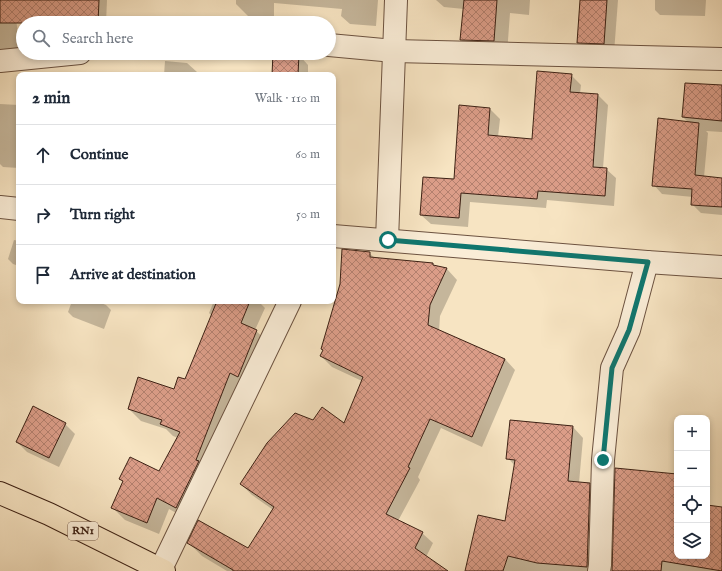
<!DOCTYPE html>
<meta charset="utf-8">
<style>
:root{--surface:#fff;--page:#f6f6f7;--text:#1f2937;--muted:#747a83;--line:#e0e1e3}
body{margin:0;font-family:"IM FELL English",serif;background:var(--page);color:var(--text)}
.controls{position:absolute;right:12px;bottom:12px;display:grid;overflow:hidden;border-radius:8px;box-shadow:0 2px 6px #0003}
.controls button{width:36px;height:36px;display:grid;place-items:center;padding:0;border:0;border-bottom:1px solid var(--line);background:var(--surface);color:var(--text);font:20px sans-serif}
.stop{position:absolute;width:12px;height:12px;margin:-9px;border:3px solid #0f766e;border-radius:50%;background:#fff}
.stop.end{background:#0f766e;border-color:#fff;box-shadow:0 1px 4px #0008}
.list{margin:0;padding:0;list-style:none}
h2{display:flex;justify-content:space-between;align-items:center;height:52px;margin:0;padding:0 16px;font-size:17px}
h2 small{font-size:13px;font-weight:400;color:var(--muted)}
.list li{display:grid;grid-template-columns:26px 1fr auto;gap:12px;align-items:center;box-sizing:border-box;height:60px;padding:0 16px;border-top:1px solid var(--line)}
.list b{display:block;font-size:15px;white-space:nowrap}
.list em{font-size:13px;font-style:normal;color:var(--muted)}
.icon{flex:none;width:22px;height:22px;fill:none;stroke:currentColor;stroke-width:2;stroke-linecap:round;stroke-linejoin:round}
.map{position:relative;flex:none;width:722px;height:571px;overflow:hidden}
.search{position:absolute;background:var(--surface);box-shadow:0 2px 6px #0003;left:16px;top:16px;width:320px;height:44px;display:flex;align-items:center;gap:10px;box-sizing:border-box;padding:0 14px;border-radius:22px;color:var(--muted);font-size:15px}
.panel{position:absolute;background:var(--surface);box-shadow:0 2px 6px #0003;left:16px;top:72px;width:320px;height:232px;border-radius:8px}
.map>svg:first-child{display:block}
.shadow{fill:#0003}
.building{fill:url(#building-cross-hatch);stroke:#3d2114}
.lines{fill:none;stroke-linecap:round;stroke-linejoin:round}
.minor-casing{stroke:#6c5240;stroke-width:24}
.trunk-casing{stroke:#3d2114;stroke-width:24}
.minor{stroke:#faedd7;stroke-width:22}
.trunk{stroke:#f7e4c2;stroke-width:22}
.route{stroke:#0f766e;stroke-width:5}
.labels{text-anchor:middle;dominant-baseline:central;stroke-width:3;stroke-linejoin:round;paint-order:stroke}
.shield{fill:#faedd7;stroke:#765e4e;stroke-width:1}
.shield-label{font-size:11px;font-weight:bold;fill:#3d2114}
</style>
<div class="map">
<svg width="722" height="571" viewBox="0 0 722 571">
<defs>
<pattern id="building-cross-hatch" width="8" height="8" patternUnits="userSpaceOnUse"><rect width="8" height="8" fill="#db9d88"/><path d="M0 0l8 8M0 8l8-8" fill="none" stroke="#b3806e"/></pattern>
</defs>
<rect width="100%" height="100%" fill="#f7e4c2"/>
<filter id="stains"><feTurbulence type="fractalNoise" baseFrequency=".005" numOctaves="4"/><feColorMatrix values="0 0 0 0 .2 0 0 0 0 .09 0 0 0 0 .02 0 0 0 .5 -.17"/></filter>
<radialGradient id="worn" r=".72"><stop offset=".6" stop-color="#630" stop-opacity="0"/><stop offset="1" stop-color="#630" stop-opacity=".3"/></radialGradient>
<g class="shadow">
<polygon points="0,0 14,0 21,62 3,70 2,73 0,73"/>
<polygon points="38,0 107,0 106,23 36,23"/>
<polygon points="236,0 378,0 376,26 350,24 341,16 342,9 274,3 274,23 253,21 236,4"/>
<polygon points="436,0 530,0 529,15 510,13 507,54 475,53 461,40 464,9 444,7"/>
<polygon points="581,0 618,0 614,53 588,53 578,43"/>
<polygon points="655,0 706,0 705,16 660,15 655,10"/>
<polygon points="299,55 308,65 308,75 273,75"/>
<polygon points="165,61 187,63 197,72 196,75 164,75"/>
<polygon points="571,75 581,85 580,94 598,95 608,105 603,168 606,169 616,178 614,206 547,200 546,208 470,202 468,227 431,224 421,215 455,180 460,107 490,109 500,119 498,137 533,140"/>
<polygon points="722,86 722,132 706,131 708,133 704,177 722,179 722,215 701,213 692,204 693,197 662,194 654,185 689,123 683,117"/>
<polygon points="0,104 19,105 19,168 3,167 0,164"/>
<polygon points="14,240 19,241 19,266 13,264 8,259"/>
<polygon points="369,253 375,258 432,264 435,267 447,269 457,280 440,316 439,331 505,359 515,370 482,447 441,428 418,477 420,480 398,521 422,533 433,543 426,557 447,571 360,571 252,495 241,484 313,421 345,424 362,381 332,367 321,356 324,351 322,349"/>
<polygon points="72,301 96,301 106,305 111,310 104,329 73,317 68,312"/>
<polygon points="214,301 258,301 265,308 255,330 269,343 189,520 169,509 159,534 125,520 113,508 123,482 120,479 159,473 178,438 173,436 166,429 141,421 129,409 174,390 186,380 212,316 209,313"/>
<polygon points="65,424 75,434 59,467 27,452 17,442"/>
<polygon points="573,427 583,438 579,483 589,484 600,494 597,571 466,571 506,522 515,466 508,458"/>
<polygon points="677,476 677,556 707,556 707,502 711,506 722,508 722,571 612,571"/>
<polygon points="189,543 306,571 227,571 202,556"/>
</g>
<g class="building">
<polygon points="0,0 99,0 98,23 0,23"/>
<polygon points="464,0 497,0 494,41 460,40"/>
<polygon points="580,0 607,0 604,44 577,43"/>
<polygon points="273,53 299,54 298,75 272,75"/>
<polygon points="537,71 572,74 570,92 598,94 593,167 607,168 605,196 538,191 537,199 461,193 459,218 420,215 423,177 454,179 459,105 490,108 488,135 532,139"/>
<polygon points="685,83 722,85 722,121 682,117"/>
<polygon points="658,118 699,123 695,175 722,178 722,207 691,205 692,189 652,186"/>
<polygon points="342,249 370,252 370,257 433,263 433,265 447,268 430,305 428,325 505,359 472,437 430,419 408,467 410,468 386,514 423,532 415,548 448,571 233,571 233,570 187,543 198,520 248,548 274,507 240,484 267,443 295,413 313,420 322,407 344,423 363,377 320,356 323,350 321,349 340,284"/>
<polygon points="217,301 250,301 241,323 257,330 238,377 230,373 196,460 199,461 176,508 157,498 147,523 111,508 123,481 119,479 130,457 159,471 180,432 160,424 162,420 128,409 138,377 174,389 178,377 185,379"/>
<polygon points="33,406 66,423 49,458 16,442"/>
<polygon points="510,420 573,426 568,481 590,483 587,567 537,563 508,556 503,571 465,571 478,515 505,521 515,460 506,459"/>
<polygon points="615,468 677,474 677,556 707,556 707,505 722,507 722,571 662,561 661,571 612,571"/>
</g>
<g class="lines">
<defs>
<g id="minor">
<polyline points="329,45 394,51 722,59"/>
<polyline points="0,61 80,53"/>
<polyline points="0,207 19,209"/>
<polyline points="333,236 647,262 722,267"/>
<polyline points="387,240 396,0"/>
<polyline points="161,569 290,301"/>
<polyline points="599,571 600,565 603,460 612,368 629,330 647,262"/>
</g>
<polyline id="trunk" points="0,493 49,514 164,571"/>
</defs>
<use href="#minor" class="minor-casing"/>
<use href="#trunk" class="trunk-casing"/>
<use href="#minor" class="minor"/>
<use href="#trunk" class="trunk"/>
</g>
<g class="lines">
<polyline class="route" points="388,240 648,262 629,330 612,368 603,460"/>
</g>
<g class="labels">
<rect class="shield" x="68" y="522" width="30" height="18" rx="3"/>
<g class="shield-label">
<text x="83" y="531">RN1</text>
</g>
</g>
<rect width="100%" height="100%" filter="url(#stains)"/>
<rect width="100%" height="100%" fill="url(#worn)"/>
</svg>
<div class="controls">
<button>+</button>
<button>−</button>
<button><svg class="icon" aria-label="locate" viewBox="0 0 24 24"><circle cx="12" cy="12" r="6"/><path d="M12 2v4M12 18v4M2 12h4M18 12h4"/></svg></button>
<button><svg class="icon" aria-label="layers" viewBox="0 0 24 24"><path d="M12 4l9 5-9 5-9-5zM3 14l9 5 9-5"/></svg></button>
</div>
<div class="stop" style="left:388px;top:240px"></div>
<div class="stop end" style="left:603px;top:460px"></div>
<div class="search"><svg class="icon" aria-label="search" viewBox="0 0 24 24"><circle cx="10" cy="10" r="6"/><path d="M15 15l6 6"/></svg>Search here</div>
<section class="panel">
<h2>2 min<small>Walk · 110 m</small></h2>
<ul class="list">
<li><svg class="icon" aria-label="ahead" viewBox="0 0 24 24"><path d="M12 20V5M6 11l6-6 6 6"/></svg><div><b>Continue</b></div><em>60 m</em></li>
<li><svg class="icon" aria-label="right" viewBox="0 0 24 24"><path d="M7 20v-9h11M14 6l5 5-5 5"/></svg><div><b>Turn right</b></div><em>50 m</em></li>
<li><svg class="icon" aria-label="arrive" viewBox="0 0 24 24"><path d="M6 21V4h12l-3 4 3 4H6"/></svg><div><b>Arrive at destination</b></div></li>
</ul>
</section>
</div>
